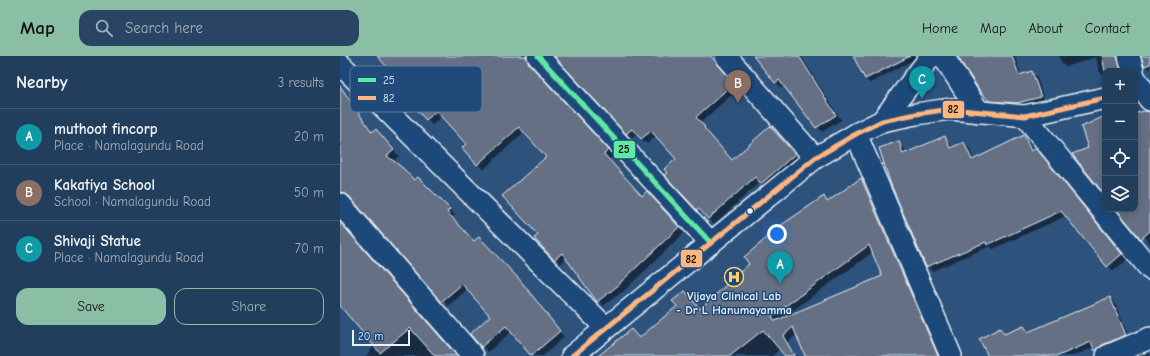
<!DOCTYPE html>
<meta charset="utf-8">
<style>
:root{--surface:#223e5d;--page:#2a4563;--text:#f1f3f6;--muted:#a2aebc;--line:#3f5772;--accent:#8abfa5}
body{margin:0;font-family:"Comic Neue",sans-serif;background:var(--page);color:var(--text)}
.controls{position:absolute;right:12px;top:12px;display:grid;overflow:hidden;border-radius:8px;box-shadow:0 2px 10px #0003}
.controls button{width:36px;height:36px;display:grid;place-items:center;padding:0;border:0;border-bottom:1px solid var(--line);background:var(--surface);color:var(--text);font:20px sans-serif}
.scale{position:absolute;left:12px;bottom:10px;width:58px;box-sizing:border-box;padding-left:4px;border:2px solid #e8f1f8;border-top:0;font-size:11px;line-height:14px;white-space:nowrap;color:#e8f1f8;-webkit-text-stroke:3px #1f4a7a;paint-order:stroke}
.you{position:absolute;left:437px;top:178px;width:14px;height:14px;margin:-10px;border:3px solid #fff;border-radius:50%;background:#1a73e8;box-shadow:0 0 0 6px #1a73e833}
.badge{display:grid;place-items:center;width:26px;height:26px;border-radius:50%;background:var(--accent);color:#fff;font-size:13px;font-weight:700}
.pin{position:absolute;translate:-50% -33px;filter:drop-shadow(0 1px 2px #0008)}
.pin::after{content:'';position:absolute;top:21px;width:14px;height:12px;background:inherit;clip-path:polygon(0 0,100% 0,50% 100%)}
.list{margin:0;padding:0;list-style:none}
h2{display:flex;justify-content:space-between;align-items:center;height:52px;margin:0;padding:0 16px;font-size:17px}
h2 small{font-size:13px;font-weight:400;color:var(--muted)}
.list li{display:grid;grid-template-columns:26px 1fr auto;gap:12px;align-items:center;box-sizing:border-box;height:56px;padding:0 16px;border-top:1px solid var(--line)}
.list b{display:block;font-size:15px;white-space:nowrap}
.list p{margin:0;font-size:13px;white-space:nowrap;color:var(--muted)}
.list em{font-size:13px;font-style:normal;color:var(--muted)}
.actions{display:flex;gap:8px;padding:12px 16px}
.actions a{flex:1;padding:9px 0;border:1px solid var(--accent);border-radius:12px;text-align:center;font-size:14px;color:var(--accent)}
.actions .main{background:var(--accent);color:#111}
.icon{flex:none;width:22px;height:22px;fill:none;stroke:currentColor;stroke-width:2;stroke-linecap:round;stroke-linejoin:round}
.map{position:relative;flex:none;width:810px;height:300px;overflow:hidden}
header{display:flex;align-items:center;gap:24px;box-sizing:border-box;height:56px;padding:0 20px;background:var(--accent);color:#111}
header strong{font-size:19px}
nav{display:flex;gap:22px;margin-inline-start:auto;font-size:14px}
.search{width:280px;height:36px;background:var(--page);display:flex;align-items:center;gap:10px;box-sizing:border-box;padding:0 14px;border-radius:12px;color:var(--muted);font-size:15px}
main{display:flex}
aside{flex:1;background:var(--surface)}
.map>svg:first-child{display:block}
.shadow{fill:#0007;fill-rule:evenodd}
.building{fill:#657084;stroke:#e8f1f8;fill-rule:evenodd}
.lines{fill:none;stroke-linecap:round;stroke-linejoin:round}
.minor-casing{stroke:#e8f1f8;stroke-width:24}
.minor{stroke:#1f4a7a;stroke-width:21}
.bus-1-casing{stroke:#1f4a7a;stroke-width:8}
.bus-2-casing{stroke:#1f4a7a;stroke-width:8}
.bus-1{stroke:#60e9a3;stroke-width:5}
.bus-2{stroke:#ffb580;stroke-width:5}
.bus-dot{fill:#e8f1f8;stroke:#1f4a7a;stroke-width:1.5}
.labels{text-anchor:middle;dominant-baseline:central;stroke-width:3;stroke-linejoin:round;paint-order:stroke}
.poi-label{font-size:12px;font-weight:bold;fill:#e8f1f8;stroke:#1f4a7a}
.key{fill:#1f4a7a;stroke:#5b7ca0;stroke-width:1}
.key-label{font-size:11px;fill:#e8f1f8}
.line-badge{stroke:#1f4a7a;stroke-width:1.5}
.pale-badge-label{font-size:11px;text-anchor:middle;font-weight:bold;fill:#111}
</style>
<header>
<strong>Map</strong>
<div class="search"><svg class="icon" aria-label="search" viewBox="0 0 24 24"><circle cx="10" cy="10" r="6"/><path d="M15 15l6 6"/></svg>Search here</div>
<nav><a>Home</a><a>Map</a><a>About</a><a>Contact</a></nav>
</header>
<main>
<aside>
<h2>Nearby<small>3 results</small></h2>
<ul class="list">
<li><span class="badge" style="background:#0f9aa8">A</span><div><b>muthoot fincorp</b><p>Place · Namalagundu Road</p></div><em>20 m</em></li>
<li><span class="badge" style="background:#8d6e63">B</span><div><b>Kakatiya School</b><p>School · Namalagundu Road</p></div><em>50 m</em></li>
<li><span class="badge" style="background:#0f9aa8">C</span><div><b>Shivaji Statue</b><p>Place · Namalagundu Road</p></div><em>70 m</em></li>
</ul>
<div class="actions"><a class="main">Save</a><a>Share</a></div>
</aside>
<div class="map">
<svg width="810" height="300" viewBox="0 0 810 300">
<rect width="100%" height="100%" fill="#2d527c"/>
<filter id="ink" filterUnits="userSpaceOnUse"><feTurbulence type="fractalNoise" baseFrequency=".025" numOctaves="2"/><feDisplacementMap in="SourceGraphic" scale="8" xChannelSelector="R" yChannelSelector="G"/><feConvolveMatrix kernelMatrix="1 2 1 2 8 2 1 2 1" color-interpolation-filters="sRGB"/></filter>
<g filter="url(#ink)">
<g class="shadow">
<polygon points="39,0 191,0 191,8 194,15 273,100 269,104 302,141 312,142 344,177 285,234 263,250 227,202 220,208 199,179 207,101 184,76 143,114 138,108 127,88 102,60 92,69 68,42 67,43 61,38 43,18 50,12"/>
<polygon points="216,0 370,0 398,33 360,67 369,77 368,78 392,105 435,77 460,104 427,133 420,126 374,168 358,154 326,119 337,103 316,80 307,88 297,78 292,82"/>
<polygon points="415,0 461,0 501,64 482,76 444,29 441,32"/>
<polygon points="572,0 581,0 530,27 526,24"/>
<polygon points="618,0 675,0 681,20 692,16 697,21 705,46 683,52 655,49 641,35"/>
<polygon points="719,0 783,0 784,15 765,15 764,20 759,15 756,1 726,11 721,6"/>
<polygon points="802,0 810,0 810,14 805,9"/>
<polygon points="0,32 14,47 13,48 33,76 41,79 59,100 53,105 109,154 115,159 112,162 134,186 185,231 224,281 203,300 193,300 172,275 148,296 131,278 151,260 128,233 108,250 14,144 10,142 0,143"/>
<polygon points="810,56 810,188 786,153 795,153 795,59"/>
<polygon points="684,80 688,85 693,95 701,99 787,204 773,215 726,160 653,193 650,190 592,215 587,210 559,87 564,92 566,98 605,81 613,92 624,87 629,92 634,104"/>
<path d="M521,124L526,129L600,300H466L457,278L432,300H260L361,254L484,142L488,146ZM533,196L543,220L441,263Z"/>
<polygon points="0,167 117,300 26,300 34,290 0,242"/>
<polygon points="770,242 775,247 790,284 761,300 755,291 733,300 649,300 660,273 665,279 683,271 689,277"/>
<polygon points="809,297 810,300 801,300"/>
</g>
<g class="building">
<polygon points="37,0 186,0 189,8 269,94 264,98 302,140 307,135 339,171 280,227 280,228 257,246 222,197 214,204 194,182 198,179 162,140 206,101 179,71 137,109 122,92 126,88 96,55 86,64 62,37 60,39 42,18 48,12"/>
<polygon points="214,0 371,0 394,27 356,61 365,71 364,72 392,104 430,70 455,98 421,128 415,121 368,163 359,153 357,154 324,119 327,117 324,113 336,103 311,75 301,83 292,73 286,78"/>
<polygon points="413,0 459,0 496,59 476,72 439,24 435,27"/>
<polygon points="513,0 570,0 525,23"/>
<polygon points="617,0 672,0 679,19 692,15 701,41 677,47 649,45 640,35"/>
<polygon points="762,0 777,0 781,15 765,15"/>
<polygon points="801,0 810,0 810,8 804,10"/>
<polygon points="0,30 32,76 36,73 54,94 47,100 64,113 74,124 78,121 110,153 107,156 134,185 139,181 180,224 220,275 191,300 166,270 141,291 130,278 150,260 122,228 101,246 9,140 0,136"/>
<polygon points="805,55 810,56 810,175 801,183 776,153 795,153 795,57"/>
<polygon points="765,60 765,139 732,98 748,92 741,71"/>
<polygon points="684,79 691,95 696,92 782,198 767,211 721,155 647,189 646,186 586,211 550,126 539,92 559,85 563,98 605,80 610,92 624,86 632,104"/>
<path d="M521,122L598,300H465L453,271L443,280L454,299L453,300H445L423,274L390,300H258L291,273L299,282L337,250L332,245L345,235L360,253L409,208L404,201L435,175L434,174L484,140L487,146ZM529,189L542,220L435,265L432,260Z"/>
<polygon points="0,166 117,300 95,300 70,272 40,297 0,250"/>
<polygon points="770,241 786,279 762,289 755,295 751,286 718,300 648,300 639,283 660,272 664,278 684,270 688,276"/>
</g>
<g class="lines">
<defs>
<g id="minor">
<polyline points="198,0 371,187"/>
<polyline points="386,0 475,102"/>
<polyline points="603,0 639,56"/>
<polyline points="789,0 793,15"/>
<polyline points="0,8 266,272"/>
<polyline points="795,22 810,44"/>
<polyline points="685,60 810,213"/>
<polyline points="542,65 591,0"/>
<polyline points="516,78 611,300"/>
<polyline points="0,148 133,300"/>
<polyline points="232,300 475,102 516,78 542,65 576,58 610,53 685,60 765,42"/>
<polyline points="767,300 810,282"/>
</g>
</defs>
<use href="#minor" class="minor-casing"/>
<use href="#minor" class="minor"/>
<defs>
<polyline id="bus-1" points="198,0 371,187"/>
<polyline id="bus-2" points="232,300 475,102 516,78 542,65 576,58 610,53 685,60 765,42"/>
</defs>
<use href="#bus-1" class="bus-1-casing"/>
<use href="#bus-2" class="bus-2-casing"/>
<use href="#bus-1" class="bus-1"/>
<use href="#bus-2" class="bus-2"/>
</g>
</g>
<defs>
<symbol id="hospital-ring" viewBox="-11 -11 22 22"><circle r="9.5" fill="#1f4a7a" stroke="#ffd166" stroke-width="1.5"/><path d="M-5-5h3v3.5h4V-5h3V5h-3V1.5h-4V5h-3Z" fill="#ffd166"/></symbol>
</defs>
<g fill-rule="evenodd">
<use href="#hospital-ring" x="383" y="210" width="22" height="22"/>
</g>
<circle class="bus-dot" cx="410" cy="155" r="3.5"/>
<g class="labels">
<g class="poi-label">
<text x="394" y="240">Vijaya Clinical Lab<tspan x="394" dy="14">- Dr L Hanumayamma</tspan></text>
</g>
</g>
<rect x="10" y="10" width="132" height="46" rx="6" class="key"/>
<rect x="18" y="22" width="18" height="4" fill="#60e9a3"/>
<rect x="18" y="40" width="18" height="4" fill="#ffb580"/>
<g class="key-label">
<text x="43" y="28">25</text>
<text x="43" y="46">82</text>
</g>
<g class="line-badge">
<rect x="602" y="44" width="23" height="19" rx="4" fill="#ffb580"/>
<rect x="273" y="84" width="23" height="19" rx="4" fill="#60e9a3"/>
<rect x="340" y="193" width="23" height="19" rx="4" fill="#ffb580"/>
</g>
<g class="pale-badge-label">
<text x="613" y="57">82</text>
<text x="284" y="97">25</text>
<text x="351" y="207">82</text>
</g>
</svg>
<div class="controls">
<button>+</button>
<button>−</button>
<button><svg class="icon" aria-label="locate" viewBox="0 0 24 24"><circle cx="12" cy="12" r="6"/><path d="M12 2v4M12 18v4M2 12h4M18 12h4"/></svg></button>
<button><svg class="icon" aria-label="layers" viewBox="0 0 24 24"><path d="M12 4l9 5-9 5-9-5zM3 14l9 5 9-5"/></svg></button>
</div>
<div class="scale">20 m</div>
<div class="you"></div>
<div class="pin badge" style="left:440px;top:228px;background:#0f9aa8">A</div>
<div class="pin badge" style="left:398px;top:47px;background:#8d6e63">B</div>
<div class="pin badge" style="left:582px;top:43px;background:#0f9aa8">C</div>
</div>
</main>
